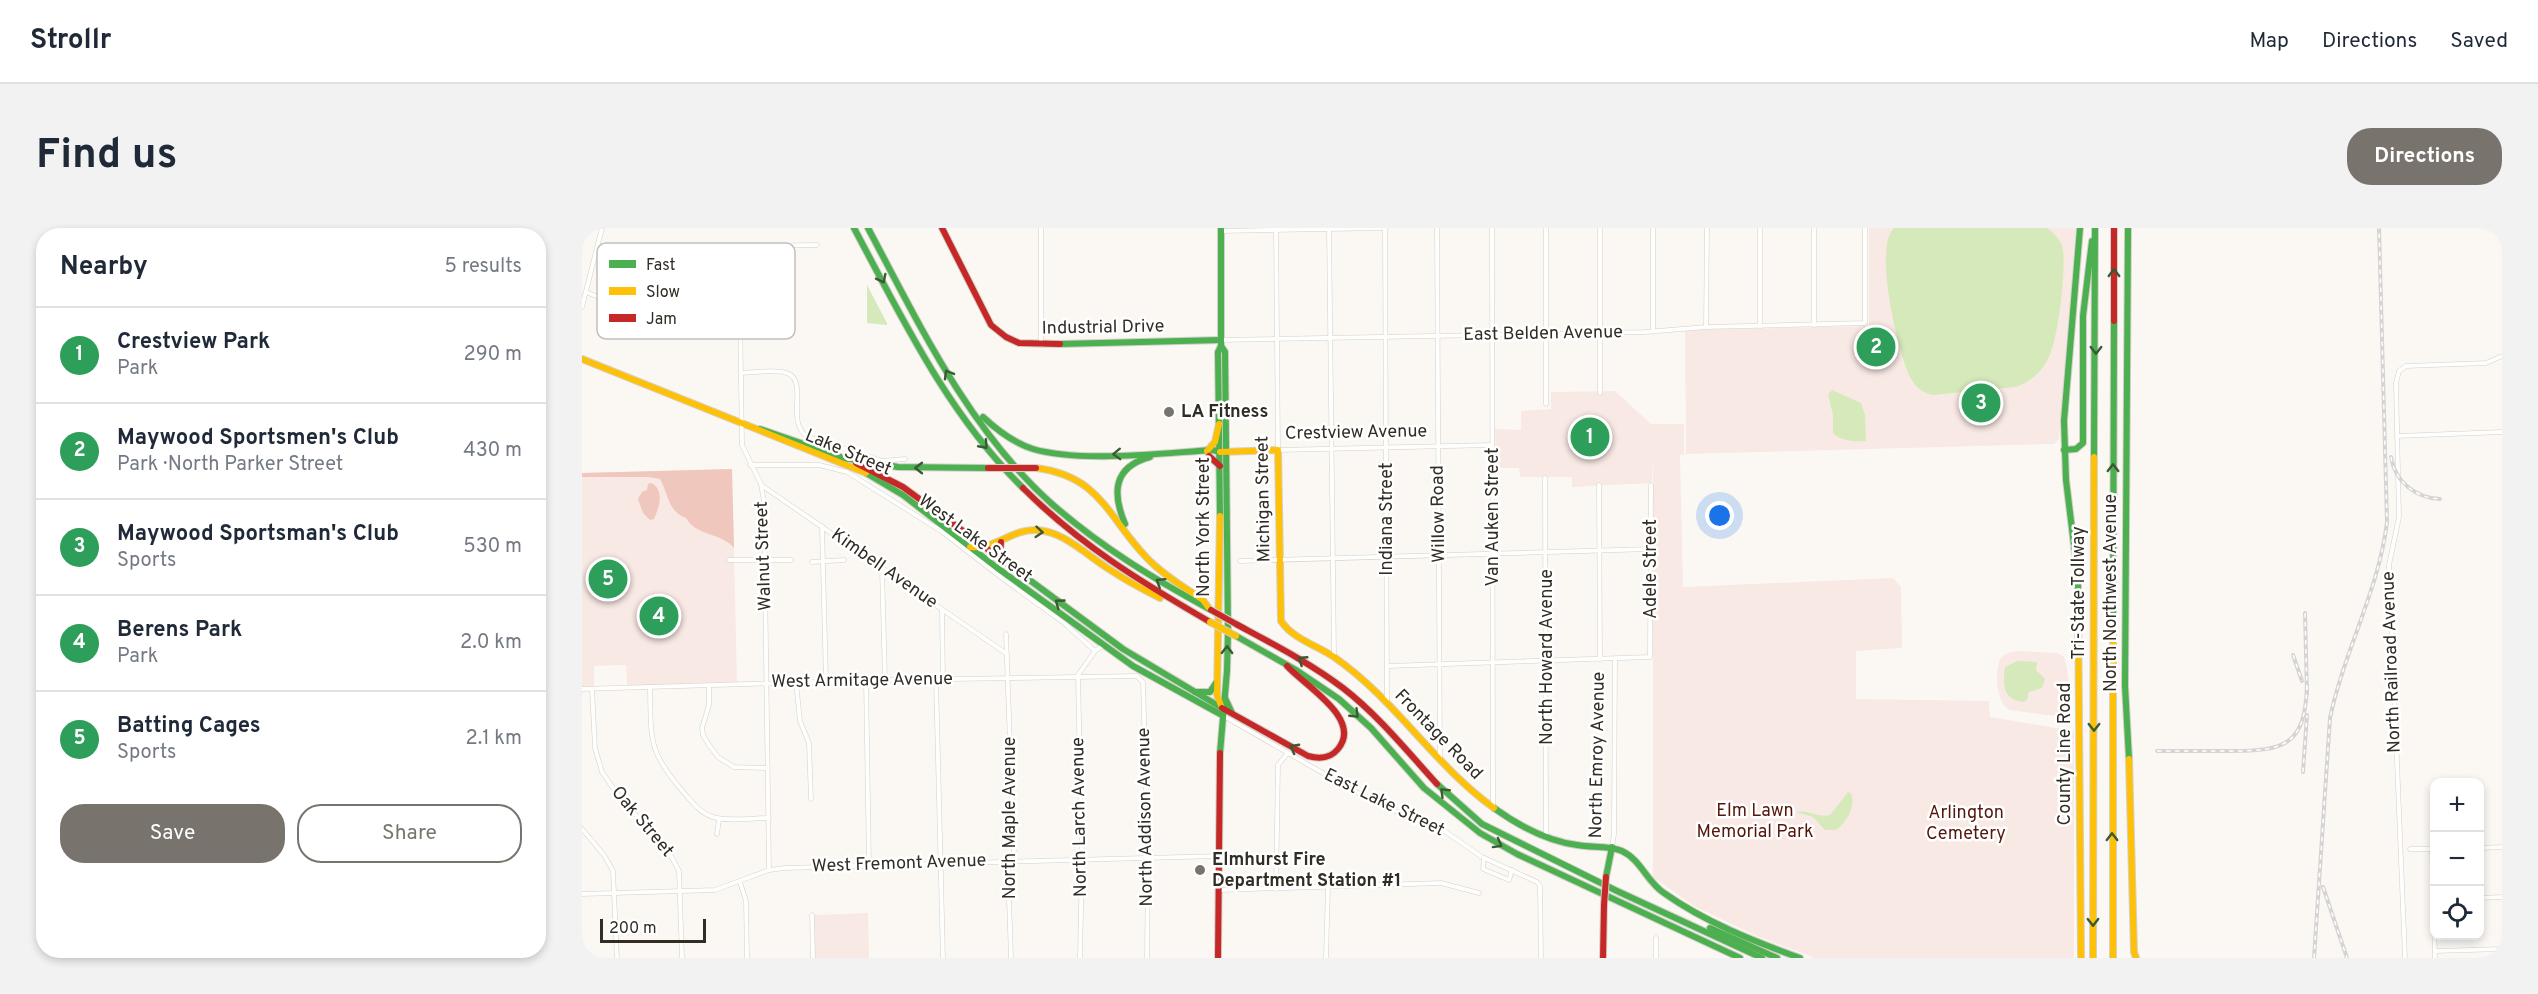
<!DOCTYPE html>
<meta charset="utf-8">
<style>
:root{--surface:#fff;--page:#f2f2f3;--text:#1f2937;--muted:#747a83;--line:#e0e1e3;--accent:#78746d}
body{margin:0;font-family:Overpass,sans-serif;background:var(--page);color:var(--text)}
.controls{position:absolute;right:18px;bottom:18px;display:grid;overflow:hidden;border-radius:12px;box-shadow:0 3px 9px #0003}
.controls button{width:54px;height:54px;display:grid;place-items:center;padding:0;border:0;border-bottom:2px solid var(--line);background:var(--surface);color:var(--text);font:30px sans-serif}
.scale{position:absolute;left:18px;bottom:15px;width:106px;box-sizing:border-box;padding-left:6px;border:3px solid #312d25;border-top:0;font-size:16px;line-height:21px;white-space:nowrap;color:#312d25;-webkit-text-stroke:4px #fff;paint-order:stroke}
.you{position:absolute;left:1138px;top:288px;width:21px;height:21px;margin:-15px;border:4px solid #fff;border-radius:50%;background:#1a73e8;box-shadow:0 0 0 9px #1a73e833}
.badge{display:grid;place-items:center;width:39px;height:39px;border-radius:50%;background:var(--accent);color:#fff;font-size:20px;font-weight:700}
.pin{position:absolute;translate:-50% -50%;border:3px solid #fff;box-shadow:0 2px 6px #0006}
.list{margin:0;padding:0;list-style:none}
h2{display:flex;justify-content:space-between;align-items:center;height:78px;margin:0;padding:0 24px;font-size:26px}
h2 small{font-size:20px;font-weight:400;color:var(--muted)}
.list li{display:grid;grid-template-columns:39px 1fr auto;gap:18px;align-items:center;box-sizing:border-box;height:96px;padding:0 24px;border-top:2px solid var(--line)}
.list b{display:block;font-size:22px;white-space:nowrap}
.list p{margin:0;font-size:20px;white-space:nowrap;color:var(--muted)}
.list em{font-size:20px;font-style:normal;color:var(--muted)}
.actions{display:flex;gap:12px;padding:18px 24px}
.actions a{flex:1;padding:14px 0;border:2px solid var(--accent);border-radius:24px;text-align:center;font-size:21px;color:var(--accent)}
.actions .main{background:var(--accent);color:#fff}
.icon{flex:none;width:33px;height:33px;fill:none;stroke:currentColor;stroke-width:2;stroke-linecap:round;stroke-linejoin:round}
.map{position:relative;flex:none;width:1920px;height:730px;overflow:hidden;border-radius:24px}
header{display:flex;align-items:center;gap:36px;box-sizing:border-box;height:84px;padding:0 30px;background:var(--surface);border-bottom:2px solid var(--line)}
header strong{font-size:28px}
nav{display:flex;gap:33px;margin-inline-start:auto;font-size:21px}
.intro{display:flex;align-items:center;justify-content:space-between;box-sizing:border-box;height:144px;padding:0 36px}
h1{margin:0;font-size:42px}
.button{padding:15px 27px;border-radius:24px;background:var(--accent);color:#fff;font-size:21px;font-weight:700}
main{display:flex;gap:36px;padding:0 36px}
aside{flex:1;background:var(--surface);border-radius:24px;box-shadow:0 3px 9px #0003}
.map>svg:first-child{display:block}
.green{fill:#f9e9e4}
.forest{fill:#f0c7bc}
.water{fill:#d6e9bb}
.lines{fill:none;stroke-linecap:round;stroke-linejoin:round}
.street-casing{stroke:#d3d0ca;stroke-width:5}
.fast-casing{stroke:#d3d0ca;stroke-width:8}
.slow-casing{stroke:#d3d0ca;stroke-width:8}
.jam-casing{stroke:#d3d0ca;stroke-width:8}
.street{stroke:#fefefd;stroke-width:4}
.fast{stroke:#4caf50;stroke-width:6}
.slow{stroke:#ffc107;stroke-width:6}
.jam{stroke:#c62828;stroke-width:6}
.rail-casing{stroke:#d6d4d3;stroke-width:4}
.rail{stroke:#fff;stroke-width:1.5;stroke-dasharray:4.5;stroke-linecap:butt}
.slow-bridge-casing{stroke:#d3d0ca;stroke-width:8;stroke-linecap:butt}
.jam-bridge-casing{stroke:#d3d0ca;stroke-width:8;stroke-linecap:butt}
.slow-bridge{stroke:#ffc107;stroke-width:6}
.jam-bridge{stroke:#c62828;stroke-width:6}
.oneway{stroke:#3a5a34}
.poi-dot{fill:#78746d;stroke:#fff;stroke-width:2}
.labels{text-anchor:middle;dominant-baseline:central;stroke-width:5;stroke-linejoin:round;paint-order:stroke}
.street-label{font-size:18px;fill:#312d25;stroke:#fff}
.poi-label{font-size:18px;font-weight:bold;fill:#312d25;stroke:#fff;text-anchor:start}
.park-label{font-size:18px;fill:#551709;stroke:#fff}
.key{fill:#fff;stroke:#c1c0be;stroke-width:1.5}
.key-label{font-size:16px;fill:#312d25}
</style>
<header>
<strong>Strollr</strong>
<nav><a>Map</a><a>Directions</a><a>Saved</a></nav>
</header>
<div class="intro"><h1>Find us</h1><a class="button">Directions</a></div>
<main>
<aside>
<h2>Nearby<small>5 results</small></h2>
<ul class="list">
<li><span class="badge" style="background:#2e9e5b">1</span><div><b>Crestview Park</b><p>Park</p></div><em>290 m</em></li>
<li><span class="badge" style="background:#2e9e5b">2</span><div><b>Maywood Sportsmen's Club</b><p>Park · North Parker Street</p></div><em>430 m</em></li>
<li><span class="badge" style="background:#2e9e5b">3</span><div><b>Maywood Sportsman's Club</b><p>Sports</p></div><em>530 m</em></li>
<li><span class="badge" style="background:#2e9e5b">4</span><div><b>Berens Park</b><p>Park</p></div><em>2.0 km</em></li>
<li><span class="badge" style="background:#2e9e5b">5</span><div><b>Batting Cages</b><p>Sports</p></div><em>2.1 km</em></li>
</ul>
<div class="actions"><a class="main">Save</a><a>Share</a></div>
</aside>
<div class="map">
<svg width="1920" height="730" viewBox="0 0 1920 730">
<rect width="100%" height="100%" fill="#fbf8f4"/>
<g class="green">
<polygon points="1287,0 1494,0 1477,211 1472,216 1104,226 1103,102 1287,98"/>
<polygon points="1033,163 1069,196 1102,196 1102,227 1098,227 1101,359 1311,350 1319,359 1320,420 1274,423 1274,471 1407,473 1408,489 1492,503 1492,730 1233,730 1175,708 1137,690 1112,678 1071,649 1071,228 1070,255 990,259 990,249 938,249 937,240 914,240 913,201 939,202 939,183 969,181 969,164"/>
<polygon points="150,241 155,454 45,458 44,437 12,438 12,458 0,459 0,245"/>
<path d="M1436,423L1476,425L1482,429C1487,445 1491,476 1481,489L1427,482C1415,475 1411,443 1419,430C1422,425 1430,424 1436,423Z"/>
<polygon points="286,685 287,730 233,730 232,687"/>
</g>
<g class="forest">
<path d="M150,241L152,320C150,318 148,315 145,314C133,305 113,306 104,290C86,284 86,265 78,251L66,249H0V245Z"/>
<path d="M70,255C83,264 77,279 72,291L68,292L61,285L56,271L60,264L65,262L66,256Z"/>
</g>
<g class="water">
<path d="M1312,0H1465C1472,5 1480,13 1481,22C1484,44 1476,115 1465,133C1458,145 1447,155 1433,159L1351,167C1340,165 1332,158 1327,147C1316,122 1291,20 1312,0Z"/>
<polygon points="285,57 305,95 305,97 285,95"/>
<path d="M1250,162L1279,175L1283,187L1284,213C1272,214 1259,213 1251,205V187L1246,166Z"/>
<path d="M1435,433L1455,434L1454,442L1463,451L1460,460L1447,464L1445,472L1441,474C1420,471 1421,456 1423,439Z"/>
<path d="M1266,564L1269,565C1274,578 1265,594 1254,602H1243L1231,589L1214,584C1226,581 1235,590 1248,587Z"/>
</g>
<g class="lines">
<defs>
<g id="street">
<polyline points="459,0 459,117"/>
<polyline points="694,0 696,222 910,217"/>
<polyline points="747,0 752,428"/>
<polyline points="803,0 805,473"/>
<polyline points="855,0 858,532"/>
<polyline points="910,0 911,578"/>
<polyline points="964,0 964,176"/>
<polyline points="1018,0 1018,165"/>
<polyline points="1232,0 1232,97"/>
<polyline points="639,3 804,0"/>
<polyline points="4,64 64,88 159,88"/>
<polyline points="0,79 20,0"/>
<polyline points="1178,98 1178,0"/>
<polyline points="1124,99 1125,0"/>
<polyline points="1071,102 1071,0"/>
<polyline points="639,112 1064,104 1124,99 1283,95 1283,0"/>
<path d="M160,145C171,144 198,141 207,146C226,156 203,195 226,209L300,233L323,231"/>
<polyline points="1815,208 1920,204"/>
<polyline points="168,237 237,237 265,244 359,303 420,350 482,395 513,423"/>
<polyline points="963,250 964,608"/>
<polyline points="179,257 425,426"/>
<polyline points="1017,257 1018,431"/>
<polyline points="240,298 244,453"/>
<polyline points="147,332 209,332"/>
<polyline points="658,333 1069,321"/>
<polyline points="230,334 262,332"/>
<polyline points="300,341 303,452"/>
<polyline points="360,382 361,451"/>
<polyline points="424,406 432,626 426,640 429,730"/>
<polyline points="806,438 1068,429 1069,257"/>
<polyline points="354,451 361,730"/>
<polyline points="284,452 287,637"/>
<polyline points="214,454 218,493 227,515 229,571"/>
<polyline points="127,458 127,477 120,500 121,507 127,517 136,529 152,539 186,540"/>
<path d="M68,459C69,513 66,524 103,566C111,575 118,585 131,589C147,594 170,590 187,590"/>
<polyline points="0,461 303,452 555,448 561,454 566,634 565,730"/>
<polyline points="10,461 13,520 20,544 31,560 89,628 97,643 100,730"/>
<polyline points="640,487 772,563 813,583 858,600 900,629 955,654 958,658 959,730"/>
<polyline points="0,601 22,627 31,643 35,730"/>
<polyline points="135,606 137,591"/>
<polyline points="1030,619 1032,606 1033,431"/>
<polyline points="1898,620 1920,619"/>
<polyline points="1828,621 1852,621"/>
<polyline points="1850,621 1853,730"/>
<polyline points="902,630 901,641 927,652 930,642"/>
<polyline points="187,642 182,274 179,256 160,217 157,18 235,17"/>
<polyline points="158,654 164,673 165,730"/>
<polyline points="694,661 696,537 705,526"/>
<polyline points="637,662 859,655 897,665"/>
<polyline points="0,666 133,662 187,642 203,640 637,628"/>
<polyline points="1898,670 1920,669"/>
<polyline points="230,687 231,730"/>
<polyline points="1074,710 1074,730"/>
<polyline points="1853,723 1920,721"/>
<polyline points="498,730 500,632 496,447 513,423 522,417"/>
<polyline points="744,730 746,659"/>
<polyline points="1823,730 1807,337 1817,289 1814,155 1817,143 1824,138 1904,135 1920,128"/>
</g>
<g id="fast">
<path d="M272,0C321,92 366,186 441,260"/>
<path d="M286,0C337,96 387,202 470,276C519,319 572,351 629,382"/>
<polyline points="1546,0 1543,458 1547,531"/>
<polyline points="478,116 639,112"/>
<path d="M401,189C416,203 432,215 451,221C499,235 580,225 631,222L638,224"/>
<polyline points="178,201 265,231"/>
<polyline points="1482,222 1494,221 1501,215 1501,88 1510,13"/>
<polyline points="1512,229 1513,0"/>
<polyline points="262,230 316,239 406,240"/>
<polyline points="284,245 321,267 414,339 551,438 640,487"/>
<polyline points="638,288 636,124 639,118 639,0"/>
<path d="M543,296C530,265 531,239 568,229"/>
<polyline points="426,336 541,421 640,480"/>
<polyline points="1496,370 1496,350 1484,252 1482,193 1498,0"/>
<polyline points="1531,396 1532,93"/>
<polyline points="654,408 714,442 757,471 789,500 842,560 898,605 935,626 1158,730"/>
<polyline points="613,464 628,464 634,455"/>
<polyline points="643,470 650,485"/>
<polyline points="638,525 645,443 646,403 643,124 639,118"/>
<polyline points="855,556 900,596 1035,663 1180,730"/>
<path d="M912,580C937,598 965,613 995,617C1010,620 1026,617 1040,623C1059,632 1065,654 1082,665C1123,694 1171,713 1218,730"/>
<polyline points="1024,649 1030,619"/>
<polyline points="1128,700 1195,730"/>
</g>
<g id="slow">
<polyline points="0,131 284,245"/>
<polyline points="625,223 633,214 637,196"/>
<path d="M638,224L696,222L699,393C711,411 734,417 752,429C813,471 852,537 912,580"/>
<path d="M454,240C519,248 526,290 565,330C581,347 602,359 621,372L626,379"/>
<polyline points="638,288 635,467 640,480"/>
<path d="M388,319C413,322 430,301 454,302C483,303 506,329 530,343C545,353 562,362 578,370"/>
<polyline points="1496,370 1499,730"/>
<polyline points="1547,531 1552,724 1554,730"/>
<polyline points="1511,730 1512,229"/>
<polyline points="1531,730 1531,396"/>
</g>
<g id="jam">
<polyline points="360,0 409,97 424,109 437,115 478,116"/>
<polyline points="1532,93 1532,0"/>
<polyline points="627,228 638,238"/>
<polyline points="274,235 321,259 426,336"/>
<path d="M441,260C498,317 559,354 628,394"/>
<polyline points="419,314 418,327 421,333"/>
<path d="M654,396C691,416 728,435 761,460C796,487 825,523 855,556"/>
<path d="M640,480L726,528C737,531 748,531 756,521C781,491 723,458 705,438"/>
<polyline points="636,730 638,525"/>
<polyline points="1021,730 1022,677"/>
</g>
</defs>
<use href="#street" class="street-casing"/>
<use href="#fast" class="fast-casing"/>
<use href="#slow" class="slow-casing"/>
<use href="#jam" class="jam-casing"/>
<use href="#street" class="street"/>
<use href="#fast" class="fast"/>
<use href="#slow" class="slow"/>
<use href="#jam" class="jam"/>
<defs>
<g id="rail">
<path d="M1809,229C1813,254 1834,270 1858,271"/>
<polyline points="1723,385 1725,466"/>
<polyline points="1711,427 1720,453"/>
<path d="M1575,523C1600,523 1624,523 1649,523C1703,523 1723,517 1725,458"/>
<polyline points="1721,544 1725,487"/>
<polyline points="1741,659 1765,730"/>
<path d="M1732,730L1748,490C1762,423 1797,362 1805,294L1797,0"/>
</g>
</defs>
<use href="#rail" class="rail-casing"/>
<use href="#rail" class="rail"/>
<defs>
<polyline id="slow-bridge" points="628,394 654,408"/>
<g id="jam-bridge">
<polyline points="406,240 454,240"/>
<polyline points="629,382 654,396"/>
<polyline points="1022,677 1024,649"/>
</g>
</defs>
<use href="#slow-bridge" class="slow-bridge-casing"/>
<use href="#jam-bridge" class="jam-bridge-casing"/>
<use href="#slow-bridge" class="slow-bridge"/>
<use href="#jam-bridge" class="jam-bridge"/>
</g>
<defs><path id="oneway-chevron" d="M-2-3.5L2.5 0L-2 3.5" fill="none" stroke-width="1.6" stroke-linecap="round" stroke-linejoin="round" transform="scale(1.5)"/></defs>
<g class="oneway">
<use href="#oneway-chevron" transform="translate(1532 45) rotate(-90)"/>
<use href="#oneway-chevron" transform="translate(300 51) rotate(63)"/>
<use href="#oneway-chevron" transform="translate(1514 122) rotate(90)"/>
<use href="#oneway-chevron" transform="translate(366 146) rotate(-120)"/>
<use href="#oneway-chevron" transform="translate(402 217) rotate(48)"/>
<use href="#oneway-chevron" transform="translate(535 226) rotate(178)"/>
<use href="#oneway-chevron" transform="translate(337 240) rotate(180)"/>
<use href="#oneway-chevron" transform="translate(1531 240) rotate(-90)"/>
<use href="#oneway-chevron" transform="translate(457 304) rotate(5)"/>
<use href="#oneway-chevron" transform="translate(578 354) rotate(-148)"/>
<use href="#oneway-chevron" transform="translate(477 375) rotate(-144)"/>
<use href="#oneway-chevron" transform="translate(645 422) rotate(-89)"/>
<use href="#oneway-chevron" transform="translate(720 432) rotate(-147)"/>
<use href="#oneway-chevron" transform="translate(773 486) rotate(44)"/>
<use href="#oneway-chevron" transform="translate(1512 499) rotate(90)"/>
<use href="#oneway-chevron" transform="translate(712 520) rotate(-152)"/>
<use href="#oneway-chevron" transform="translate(862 564) rotate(-136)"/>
<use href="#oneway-chevron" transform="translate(1530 609) rotate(-90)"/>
<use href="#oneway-chevron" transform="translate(916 616) rotate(29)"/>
<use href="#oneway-chevron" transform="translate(1511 694) rotate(90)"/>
</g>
<g class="poi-dot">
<circle cx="587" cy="184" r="6"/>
<circle cx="618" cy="642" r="6"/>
</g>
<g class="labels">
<g class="street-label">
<text transform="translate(521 100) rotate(-1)">Industrial Drive</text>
<text transform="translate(961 106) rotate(-1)">East Belden Avenue</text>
<text transform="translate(774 205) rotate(-1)">Crestview Avenue</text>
<text transform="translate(266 225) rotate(23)">Lake Street</text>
<text transform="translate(682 271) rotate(-91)">Michigan Street</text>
<text transform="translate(857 286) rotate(-91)">Willow Road</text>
<text transform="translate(911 289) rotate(-90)">Van Auken Street</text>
<text transform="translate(805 291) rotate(-90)">Indiana Street</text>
<text transform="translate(622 299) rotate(-90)">North York Street</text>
<text transform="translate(393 311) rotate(36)">West Lake Street</text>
<text transform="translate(182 328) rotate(-92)">Walnut Street</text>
<text transform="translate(302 341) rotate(35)">Kimbell Avenue</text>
<text transform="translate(1069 341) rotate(-90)">Adele Street</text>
<text transform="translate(1497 365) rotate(-90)">Tri-State Tollway</text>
<text transform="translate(1529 365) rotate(-90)">North Northwest Avenue</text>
<text transform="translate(965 429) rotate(-90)">North Howard Avenue</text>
<text transform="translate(1810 434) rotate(-92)">North Railroad Avenue</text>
<text transform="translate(280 453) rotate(-1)">West Armitage Avenue</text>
<text transform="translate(856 507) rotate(46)">Frontage Road</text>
<text transform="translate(1483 526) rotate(-90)">County Line Road</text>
<text transform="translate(1016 527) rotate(-89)">North Emroy Avenue</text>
<text transform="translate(802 575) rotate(26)">East Lake Street</text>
<text transform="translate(498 589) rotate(-91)">North Larch Avenue</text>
<text transform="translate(564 589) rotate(-91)">North Addison Avenue</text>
<text transform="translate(428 590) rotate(-90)">North Maple Avenue</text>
<text transform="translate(60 594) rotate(50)">Oak Street</text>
<text transform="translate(317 636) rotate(-2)">West Fremont Avenue</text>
</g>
<g class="poi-label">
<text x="599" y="184">LA Fitness</text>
<text x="630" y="632">Elmhurst Fire<tspan x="630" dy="21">Department Station #1</tspan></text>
</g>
<g class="park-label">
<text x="1173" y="583">Elm Lawn<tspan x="1173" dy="21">Memorial Park</tspan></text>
<text x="1384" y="585">Arlington<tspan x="1384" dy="21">Cemetery</tspan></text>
</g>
</g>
<rect x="15" y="15" width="198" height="96" rx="9" class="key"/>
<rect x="27" y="32" width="27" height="8" fill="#4caf50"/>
<rect x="27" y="59" width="27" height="8" fill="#ffc107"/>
<rect x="27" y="86" width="27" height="8" fill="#c62828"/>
<g class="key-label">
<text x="64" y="42">Fast</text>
<text x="64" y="69">Slow</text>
<text x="64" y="96">Jam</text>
</g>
</svg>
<div class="controls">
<button>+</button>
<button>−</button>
<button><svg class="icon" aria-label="locate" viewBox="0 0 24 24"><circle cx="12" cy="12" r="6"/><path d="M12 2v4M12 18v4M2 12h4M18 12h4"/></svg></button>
</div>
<div class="scale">200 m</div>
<div class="you"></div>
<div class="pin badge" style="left:1008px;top:209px;background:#2e9e5b">1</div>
<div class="pin badge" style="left:1294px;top:119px;background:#2e9e5b">2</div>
<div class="pin badge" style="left:1399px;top:175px;background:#2e9e5b">3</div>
<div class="pin badge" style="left:77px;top:388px;background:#2e9e5b">4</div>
<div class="pin badge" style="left:26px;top:351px;background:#2e9e5b">5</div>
</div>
</main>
